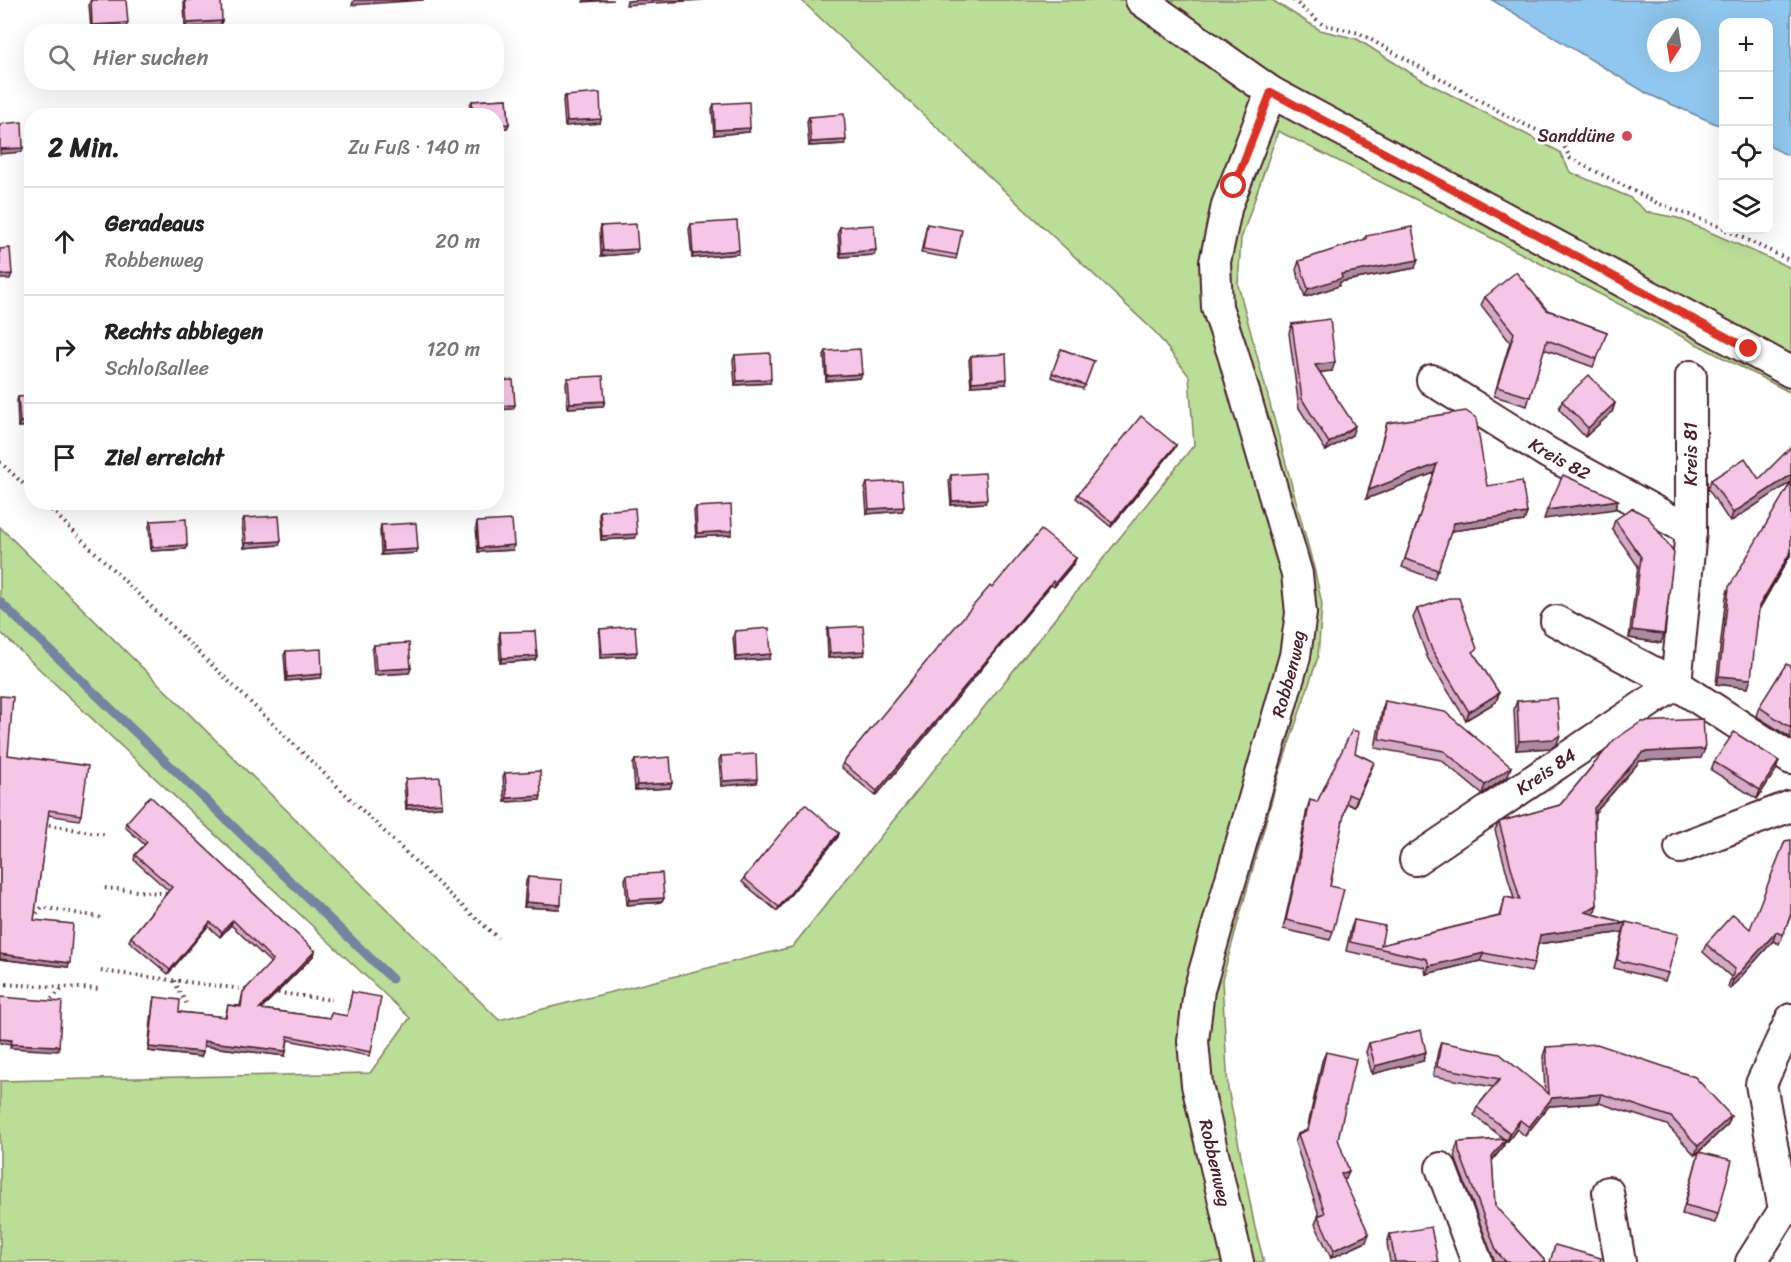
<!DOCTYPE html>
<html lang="de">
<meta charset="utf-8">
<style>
:root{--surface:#fff;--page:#f6f6f6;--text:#222;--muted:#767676;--line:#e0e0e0}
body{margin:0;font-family:Sriracha,sans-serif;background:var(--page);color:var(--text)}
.controls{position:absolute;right:18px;top:18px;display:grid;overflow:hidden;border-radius:12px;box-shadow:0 6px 24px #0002}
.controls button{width:54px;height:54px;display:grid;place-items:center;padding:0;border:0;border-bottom:2px solid var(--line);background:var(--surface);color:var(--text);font:30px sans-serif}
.compass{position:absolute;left:1647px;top:18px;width:54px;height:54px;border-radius:50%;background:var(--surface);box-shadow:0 6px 24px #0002;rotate:192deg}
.stop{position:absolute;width:18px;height:18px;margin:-14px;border:4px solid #d93025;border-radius:50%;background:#fff}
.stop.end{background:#d93025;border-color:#fff;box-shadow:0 2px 6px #0008}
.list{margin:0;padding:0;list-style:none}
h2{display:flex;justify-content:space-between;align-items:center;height:78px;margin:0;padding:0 24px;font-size:26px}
h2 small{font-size:20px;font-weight:400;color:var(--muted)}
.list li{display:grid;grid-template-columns:39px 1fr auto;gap:18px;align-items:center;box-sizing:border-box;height:108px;padding:0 24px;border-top:2px solid var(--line)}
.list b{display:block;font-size:22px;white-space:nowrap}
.list p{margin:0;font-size:20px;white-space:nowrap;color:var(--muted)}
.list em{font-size:20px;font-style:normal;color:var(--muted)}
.icon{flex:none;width:33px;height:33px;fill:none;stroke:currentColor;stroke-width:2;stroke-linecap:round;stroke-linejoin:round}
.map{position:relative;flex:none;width:1791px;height:1262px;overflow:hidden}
.search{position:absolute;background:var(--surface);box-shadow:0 6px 24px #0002;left:24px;top:24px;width:480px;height:66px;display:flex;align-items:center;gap:15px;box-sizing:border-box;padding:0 21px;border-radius:24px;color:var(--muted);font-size:22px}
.panel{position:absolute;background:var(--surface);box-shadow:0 6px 24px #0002;left:24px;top:108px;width:480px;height:402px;border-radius:24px}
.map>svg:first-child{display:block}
.green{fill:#badd97;stroke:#827e61;stroke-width:1.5}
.water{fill:#90c7ee;stroke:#7484a0;stroke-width:1.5;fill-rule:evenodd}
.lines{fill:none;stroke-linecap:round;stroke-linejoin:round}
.stream{stroke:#7484a0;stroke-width:9}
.minor-casing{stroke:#4a1f2b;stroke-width:34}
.path{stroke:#4a1f2b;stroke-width:4;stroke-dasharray:1.5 4.5;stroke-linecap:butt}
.minor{stroke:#fff;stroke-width:30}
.wall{fill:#d4aac7;stroke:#4a1f2b;stroke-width:1.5}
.shaded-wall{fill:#ac8ba2;stroke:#4a1f2b;stroke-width:1.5}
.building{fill:#f6c6e7;stroke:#4a1f2b;stroke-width:1.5}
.route{stroke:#d93025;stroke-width:8}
.poi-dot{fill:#d1495b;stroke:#fff;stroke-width:2}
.labels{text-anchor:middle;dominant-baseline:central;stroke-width:5;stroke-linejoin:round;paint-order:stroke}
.poi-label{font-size:18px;fill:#4a1f2b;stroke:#fff;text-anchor:end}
.street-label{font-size:18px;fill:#4a1f2b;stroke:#fff}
</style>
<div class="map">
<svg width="1791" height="1262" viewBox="0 0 1791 1262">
<rect width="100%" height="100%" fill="#fff"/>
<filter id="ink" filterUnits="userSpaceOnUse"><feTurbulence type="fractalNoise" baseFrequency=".0167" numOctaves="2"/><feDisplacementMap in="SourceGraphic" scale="12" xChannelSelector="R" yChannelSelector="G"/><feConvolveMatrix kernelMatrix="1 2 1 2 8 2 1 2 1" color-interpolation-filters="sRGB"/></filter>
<g filter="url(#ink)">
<polygon class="green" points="801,0 1272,0 1320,30 1357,39 1417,77 1560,152 1570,172 1629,197 1647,212 1678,218 1791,268 1791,393 1441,212 1278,131 1241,239 1238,285 1314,568 1322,604 1318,657 1279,774 1222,980 1228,1089 1255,1228 1264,1262 0,1262 0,1081 370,1073 410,1018 0,632 0,527 499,1020 792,947 1194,445 1189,376 1155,332"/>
<path class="water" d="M1492,0H1791V157L1769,146L1768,22H1724L1723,127L1648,94ZM1656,27H1692V63H1656Z"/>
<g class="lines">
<polyline class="stream" points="0,602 392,979"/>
<defs>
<g id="minor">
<polyline points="1141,0 1271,92 1791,372"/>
<path id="s1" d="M1432,380L1548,453L1691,531"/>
<polyline points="1556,621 1676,684 1791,759"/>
<polyline points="1680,848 1791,806"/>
<path id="s2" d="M1415,860L1676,684L1691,531V376"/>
<polyline points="1441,1168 1477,1262"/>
<polyline points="1608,1192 1620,1262"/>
<path id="s3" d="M1238,1262L1197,1085L1193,1041L1199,990L1295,656L1301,613L1297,574L1233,354L1217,307L1215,262L1227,205L1271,92"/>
<polyline points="1751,1262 1784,1210 1761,1084 1791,1019"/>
</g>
</defs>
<use href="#minor" class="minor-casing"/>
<g class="path">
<polyline points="1293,0 1322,24 1359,33 1509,117 1562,142 1570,158 1657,203 1724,228"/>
<polyline points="1726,230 1791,261"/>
<polyline points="0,462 32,492"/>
<polyline points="43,502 450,895 498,938"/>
<polyline points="43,824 108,835"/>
<polyline points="105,888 170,894"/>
<polyline points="33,918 42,907 104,918"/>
<polyline points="101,971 250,990"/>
<polyline points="174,981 186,1003"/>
<polyline points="0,984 101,989"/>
<polyline points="272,992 332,1000"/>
<polyline points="47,1003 63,988"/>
</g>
<use href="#minor" class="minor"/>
</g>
<g class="wall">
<polygon points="91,0 126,27 91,30 89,4"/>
<polygon points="184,0 221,0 220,26 185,28 184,2"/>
<polygon points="565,96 601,119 600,123 565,126 563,100"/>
<polygon points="507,99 509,124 507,128 496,129 496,116 471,116 470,105 472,101"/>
<polygon points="714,104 749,132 714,135 712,109"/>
<polygon points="809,117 844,144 809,146 807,121"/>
<polygon points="691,224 738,254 692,258 689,229"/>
<polygon points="927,224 957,255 956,259 921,253"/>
<polygon points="601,226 636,253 601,256 600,230"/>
<polygon points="840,227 874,255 840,257 838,232"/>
<polygon points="1366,236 1415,268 1340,282 1339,286 1305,297 1296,270 1299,261 1364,240"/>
<polygon points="1485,297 1547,310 1607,332 1593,367 1544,349 1527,406 1494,396 1510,342 1481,305"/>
<polygon points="1292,324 1332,371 1320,372 1352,435 1326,451 1299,408 1289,333"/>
<polygon points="1061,349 1094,361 1083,389 1051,377"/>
<polygon points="826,351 862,374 860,378 826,381 824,355"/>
<polygon points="735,355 770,383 735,385 733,360"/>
<polygon points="971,356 1006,384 971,386 969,360"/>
<polygon points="568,378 605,401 603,406 568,408 566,383"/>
<polygon points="32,396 32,426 18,427 17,401 18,397"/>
<polygon points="1562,401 1615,403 1612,412 1585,437 1559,409"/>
<polygon points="1387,423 1487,486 1527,513 1524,521 1451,531 1434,579 1402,567 1434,473 1366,499"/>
<polygon points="1176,445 1174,449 1111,527 1076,498 1078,494"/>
<polygon points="951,475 985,503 951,505 949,480"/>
<polygon points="1759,479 1791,482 1730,522 1708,489 1711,480"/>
<polygon points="867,483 902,511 867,514 865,488"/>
<polygon points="696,507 732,531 731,535 696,537 694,511"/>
<polygon points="600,511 635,538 601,540 599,515"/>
<polygon points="1648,517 1661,643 1629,638 1638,566 1612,529 1615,520"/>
<polygon points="244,518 279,545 244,548 242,522"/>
<polygon points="151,521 187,545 186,549 151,551 149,526"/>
<polygon points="477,522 513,550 478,552 476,527"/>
<polygon points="381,525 416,553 381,555 380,530"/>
<polygon points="1791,554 1759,610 1748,688 1716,684 1726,596 1729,587"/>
<polygon points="1076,558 1074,563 1054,587 1051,585 876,796 841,767 843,763 992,588"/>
<polygon points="1417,609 1475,655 1499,693 1496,702 1466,720 1428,659 1413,618"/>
<polygon points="828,628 864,655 828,658 827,632"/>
<polygon points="600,629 635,656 600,658 599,633"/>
<polygon points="735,631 769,659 735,661 733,636"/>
<polygon points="500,632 537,656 535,660 500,663 499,637"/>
<polygon points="374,645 411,668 409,673 374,675 372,650"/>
<polygon points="286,651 321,678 286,681 284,655"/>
<polygon points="1791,666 1791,738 1756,716 1759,707"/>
<polygon points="0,696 8,755 81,815 79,820 48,815 34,920 68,967 0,959"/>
<polygon points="1385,701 1508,776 1482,794 1441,760 1375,748 1382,710"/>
<polygon points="1517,701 1557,744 1551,748 1516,750 1514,709"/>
<polygon points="1614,740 1701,758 1640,761 1595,813 1594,914 1593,914 1626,923 1668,973 1665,981 1614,968 1623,932 1538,944 1534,963 1531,972 1480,961 1426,974 1424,967 1346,951 1351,928 1354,920 1381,945 1499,916 1505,897 1514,899 1495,830 1499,822 1560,805"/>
<polygon points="1355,753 1374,762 1371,770 1354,807 1346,803 1330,886 1333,931 1330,940 1283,929 1297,867 1296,867 1307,809 1310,800 1317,802"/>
<polygon points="721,756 756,783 721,786 719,760"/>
<polygon points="635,760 672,783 670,788 635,790 633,764"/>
<polygon points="1714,762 1776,770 1757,799 1711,770"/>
<polygon points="505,773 541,796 540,800 505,802 503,777"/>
<polygon points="406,779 442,803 441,807 406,809 404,784"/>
<polygon points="126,823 315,951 314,955 261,1009 329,1018 331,1013 347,1016 352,992 371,1052 369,1056 288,1040 286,1051 285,1056 204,1046 201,1057 148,1051 153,1001 155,997 179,1012 225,1017 228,1005 240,1006 243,992 271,963 231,925 220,937 208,926 168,974 129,941 131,937 169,891 134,860 135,855 145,845 125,827"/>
<polygon points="839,833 838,837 777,911 742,882 744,878"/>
<polygon points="627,875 664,898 662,902 627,905 625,879"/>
<polygon points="528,877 559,909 524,907 526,881"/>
<polygon points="1791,915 1779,944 1773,941 1730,989 1728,987 1731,977 1703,952 1706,944"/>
<polygon points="1441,1042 1545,1091 1543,1056 1546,1047 1731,1116 1728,1124 1699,1152 1718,1214 1715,1223 1682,1214 1699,1152 1695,1155 1667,1125 1599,1103 1549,1106 1525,1136 1517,1129 1507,1142 1505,1140 1503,1147 1492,1161 1495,1206 1546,1262 1495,1262 1494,1260 1456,1160 1455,1151 1458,1142 1504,1139 1474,1115 1477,1107 1493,1087 1433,1076 1438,1051"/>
<polygon points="1369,1043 1423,1061 1372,1074 1366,1052"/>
<polygon points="1326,1052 1338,1139 1346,1179 1344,1180 1366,1242 1331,1258 1315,1224 1319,1215 1295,1142 1298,1134 1307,1130 1322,1061"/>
<polygon points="1390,1234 1438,1262 1390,1262 1387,1243"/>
</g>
<g class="shaded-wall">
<polygon points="354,0 424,0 352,5"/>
<polygon points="584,0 614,0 583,2"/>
<polygon points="639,0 702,0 626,5 627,1"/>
<polygon points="222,21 220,26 185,28 187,23"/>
<polygon points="128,23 126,27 91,30 92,25"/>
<polygon points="601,119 600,123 565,126 567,121"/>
<polygon points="509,124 507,128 496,129 496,125"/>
<polygon points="750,128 749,132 714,135 715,130"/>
<polygon points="846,140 844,144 809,146 811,142"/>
<polygon points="23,148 22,152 0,154 0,149"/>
<polygon points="638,249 636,253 601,256 603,251"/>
<polygon points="739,250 738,254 692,258 693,254"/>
<polygon points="876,250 874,255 840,257 841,253"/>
<polygon points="1418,260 1415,268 1340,282 1339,286 1305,297 1308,289 1341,274"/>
<polygon points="12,274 10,279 0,279 0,275"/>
<polygon points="1335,362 1332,371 1312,373 1315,365"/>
<polygon points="862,374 860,378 826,381 827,376"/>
<polygon points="771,379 770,383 735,385 737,381"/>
<polygon points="1007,379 1006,384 971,386 972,382"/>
<polygon points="605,401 603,406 568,408 570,403"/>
<polygon points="1615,403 1612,412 1585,437 1588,428"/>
<polygon points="515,405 513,409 496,410 496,406"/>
<polygon points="20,422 32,422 32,426 18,427"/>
<polygon points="1355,426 1352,435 1326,451 1329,443"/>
<polygon points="1176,445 1174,449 1111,527 1112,523"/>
<polygon points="1437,464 1434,473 1366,499 1369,490"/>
<polygon points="1791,475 1791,482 1730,522 1733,513"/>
<polygon points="987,499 985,503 951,505 952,501"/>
<polygon points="1618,500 1615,509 1544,519 1547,510"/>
<polygon points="904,507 902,511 867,514 869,509"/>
<polygon points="1527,513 1524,521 1451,531 1454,523"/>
<polygon points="732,531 731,535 696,537 697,533"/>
<polygon points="637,534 635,538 601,540 602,536"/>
<polygon points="281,541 279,545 244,548 246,543"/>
<polygon points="187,545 186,549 151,551 152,547"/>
<polygon points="514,545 513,550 478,552 479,548"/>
<polygon points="418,549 416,553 381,555 383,551"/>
<polygon points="1791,551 1791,554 1756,614 1759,606"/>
<polygon points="1076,558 1074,563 1054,587 1055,583"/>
<polygon points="1053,581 1051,585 876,796 877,791"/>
<polygon points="1632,630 1664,634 1661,643 1629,638"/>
<polygon points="865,651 864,655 828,658 830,653"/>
<polygon points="637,652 635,656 600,658 602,654"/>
<polygon points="771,654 769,659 735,661 736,657"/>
<polygon points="537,656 535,660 500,663 502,658"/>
<polygon points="411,668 409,673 374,675 376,670"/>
<polygon points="322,674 321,678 286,681 287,677"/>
<polygon points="1719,676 1751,679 1748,688 1716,684"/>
<polygon points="1499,693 1496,702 1466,720 1469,712"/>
<polygon points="1560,735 1557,744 1551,748 1516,750 1519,741"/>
<polygon points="1705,749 1701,758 1640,761 1591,817 1594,808 1643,752"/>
<polygon points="1779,761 1776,770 1757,799 1760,790"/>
<polygon points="1374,762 1371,770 1354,807 1357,798"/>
<polygon points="1511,767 1508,776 1482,794 1485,785"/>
<polygon points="757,779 756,783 721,786 723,781"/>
<polygon points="672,783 670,788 635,790 637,785"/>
<polygon points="541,796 540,800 505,802 507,798"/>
<polygon points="442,803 441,807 406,809 407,805"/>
<polygon points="839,833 838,837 777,911 779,907"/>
<polygon points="664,898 662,902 627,905 629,900"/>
<polygon points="526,902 561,905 559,909 524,907"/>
<polygon points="1597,905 1594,914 1581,921 1585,912"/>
<polygon points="233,920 231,925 220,937 222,932"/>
<polygon points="210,922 208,926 168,974 170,970"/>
<polygon points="1626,923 1623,932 1537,944 1540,935"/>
<polygon points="1776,932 1773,941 1730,989 1733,980"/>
<polygon points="315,951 314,955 257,1013 259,1009"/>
<polygon points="1484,953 1480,961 1426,974 1429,966"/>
<polygon points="0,954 70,963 68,967 0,959"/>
<polygon points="0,1039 12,1040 10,1044 0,1043"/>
<polygon points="204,1041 286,1051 285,1056 203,1046"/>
<polygon points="11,1044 59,1046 58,1051 10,1048"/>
<polygon points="149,1047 203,1052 201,1057 148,1051"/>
<polygon points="1426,1052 1423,1061 1372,1074 1375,1066"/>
<polygon points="1602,1094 1599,1103 1549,1106 1525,1136 1529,1127 1552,1098"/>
<polygon points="1731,1116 1728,1124 1695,1155 1698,1146"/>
<polygon points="1520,1120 1517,1129 1507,1142 1510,1133"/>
<polygon points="1506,1139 1503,1147 1488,1165 1492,1156"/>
<polygon points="1349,1171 1346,1179 1337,1182 1341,1174"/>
<polygon points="1369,1234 1366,1242 1331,1258 1334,1250"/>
</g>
<g class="building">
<polygon points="91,0 126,0 128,23 92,25"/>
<polygon points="185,0 221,0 222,21 187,23"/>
<polygon points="600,93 601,119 567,121 565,96"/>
<polygon points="507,99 509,124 496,125 496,116 473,116 472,101"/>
<polygon points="749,102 750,128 715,130 714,104"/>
<polygon points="844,114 846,140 811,142 809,117"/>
<polygon points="22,122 23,148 0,149 0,124"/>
<polygon points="737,221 739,250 693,254 691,224"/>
<polygon points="636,224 638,249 603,251 601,226"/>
<polygon points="927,224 962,230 957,255 923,249"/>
<polygon points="874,225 876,250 841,253 840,227"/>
<polygon points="1412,227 1418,260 1341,274 1342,278 1308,289 1299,261 1366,239 1366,236"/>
<polygon points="10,248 12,274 0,275 0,249"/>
<polygon points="1516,272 1547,310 1607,332 1597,359 1547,340 1530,397 1497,387 1514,333 1485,297"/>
<polygon points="1330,319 1335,362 1315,365 1355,426 1329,443 1302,399 1292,324"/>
<polygon points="860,349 862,374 827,376 826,351"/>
<polygon points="1061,349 1094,361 1085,385 1052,373"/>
<polygon points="770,353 771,379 737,381 735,355"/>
<polygon points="1006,354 1007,379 972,382 971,356"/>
<polygon points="1589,375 1615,403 1588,428 1562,401"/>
<polygon points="603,376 605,401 570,403 568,378"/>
<polygon points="513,380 515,405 496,406 496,381"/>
<polygon points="32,396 32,422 20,422 18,397"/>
<polygon points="1466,411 1476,418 1487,486 1522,481 1527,513 1454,523 1438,570 1405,559 1437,464 1369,490 1387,423"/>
<polygon points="1141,416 1176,445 1112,523 1078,494"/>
<polygon points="1791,447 1791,475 1733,513 1711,480 1745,458 1759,479"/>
<polygon points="985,473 987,499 952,501 951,475"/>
<polygon points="1563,475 1604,493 1618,500 1547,510"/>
<polygon points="902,481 904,507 869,509 867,483"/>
<polygon points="1791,482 1791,551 1759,606 1751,679 1719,676 1729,587"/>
<polygon points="731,505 732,531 697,533 696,507"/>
<polygon points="635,508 637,534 602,536 600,511"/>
<polygon points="1632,508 1648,517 1674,553 1664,634 1632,630 1641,557 1615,520"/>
<polygon points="279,516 281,541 246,543 244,518"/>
<polygon points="186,519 187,545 152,547 151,521"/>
<polygon points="512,520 514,545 479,548 477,522"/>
<polygon points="416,523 418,549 383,551 381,525"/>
<polygon points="1041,530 1076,558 1055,583 1053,581 877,791 843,763 949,634 990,586 992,588"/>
<polygon points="1449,598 1459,598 1477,649 1473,652 1499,693 1469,712 1432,650 1417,609"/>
<polygon points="635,626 637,652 602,654 600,629"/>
<polygon points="863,626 865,651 830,653 828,628"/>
<polygon points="769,628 771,654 736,657 735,631"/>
<polygon points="535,631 537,656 502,658 500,632"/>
<polygon points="409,643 411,668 376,670 374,645"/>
<polygon points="321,649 322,674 287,677 286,651"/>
<polygon points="1786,664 1791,666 1791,728 1759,707"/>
<polygon points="0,696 13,697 8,755 88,766 81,815 49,810 34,920 73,924 70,963 0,954"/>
<polygon points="1557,698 1560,735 1554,739 1519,741 1517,701"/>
<polygon points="1385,701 1445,712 1511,767 1485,785 1444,751 1379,739"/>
<polygon points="1703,719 1705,749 1643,752 1594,808 1597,905 1585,912 1626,923 1540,935 1534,963 1484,953 1429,966 1427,959 1350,942 1354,920 1385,926 1381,945 1501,916 1505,897 1520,900 1499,822 1560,805 1614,740 1641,722"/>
<polygon points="1352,730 1359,732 1355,753 1374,762 1357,798 1348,794 1330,886 1344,889 1333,931 1286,920 1300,858 1299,858 1310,800 1317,802"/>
<polygon points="1734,732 1779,761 1760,790 1714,762"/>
<polygon points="756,754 757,779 723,781 721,756"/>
<polygon points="670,757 672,783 637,785 635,760"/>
<polygon points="540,771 541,796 507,798 505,773"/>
<polygon points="440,777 442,803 407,805 406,779"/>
<polygon points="150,796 315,951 259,1009 330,1018 331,1013 347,1016 352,992 381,997 371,1052 288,1036 286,1051 204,1041 203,1052 149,1047 155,997 180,1000 179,1012 226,1017 228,1005 241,1007 243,992 273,960 233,920 222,932 210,922 170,970 131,937 172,887 135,855 147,842 126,823"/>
<polygon points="805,804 839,833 779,907 744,878"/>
<polygon points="1791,840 1791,914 1783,935 1776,932 1733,980 1731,979 1735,969 1706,944 1733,914 1750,929 1785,841"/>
<polygon points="662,873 664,898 629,900 627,875"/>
<polygon points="528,877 562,880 561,905 526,902"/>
<polygon points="1626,922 1678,934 1668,973 1617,960"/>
<polygon points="0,997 62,1002 59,1046 11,1044 12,1040 0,1039"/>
<polygon points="1421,1030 1426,1052 1375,1066 1369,1043"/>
<polygon points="1441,1042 1500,1054 1549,1094 1546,1047 1597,1044 1695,1077 1731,1116 1698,1146 1671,1117 1602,1094 1552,1098 1529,1127 1520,1120 1510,1133 1477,1107 1500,1079 1437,1067"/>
<polygon points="1326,1052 1356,1059 1338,1139 1349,1171 1341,1174 1369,1234 1334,1250 1318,1216 1325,1213 1298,1134 1308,1130"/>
<polygon points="1506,1139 1492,1156 1495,1206 1546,1262 1506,1262 1497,1252 1459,1151 1458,1142"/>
<polygon points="1699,1152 1732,1160 1718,1214 1685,1205"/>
<polygon points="1431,1227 1438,1262 1395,1262 1390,1234"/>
<polygon points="1555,1245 1601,1258 1600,1262 1550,1262"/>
</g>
</g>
<g class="lines" filter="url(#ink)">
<polyline class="route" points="1234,186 1271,92 1749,349"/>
</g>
<circle class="poi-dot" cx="1627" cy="136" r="6"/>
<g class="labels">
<g class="poi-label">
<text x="1615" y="136">Sanddüne</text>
</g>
<g class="street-label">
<text transform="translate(1691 454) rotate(-90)">Kreis 81</text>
<text stroke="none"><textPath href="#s1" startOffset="150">Kreis 82</textPath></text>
<text stroke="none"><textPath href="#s3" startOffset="606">Robbenweg</textPath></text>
<text stroke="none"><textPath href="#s2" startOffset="158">Kreis 84</textPath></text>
<text transform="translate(1215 1163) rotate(77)">Robbenweg</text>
</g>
</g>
</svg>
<div class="controls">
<button>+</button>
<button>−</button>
<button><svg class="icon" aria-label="locate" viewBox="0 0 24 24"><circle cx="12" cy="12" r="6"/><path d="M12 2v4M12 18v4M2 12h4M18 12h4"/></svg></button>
<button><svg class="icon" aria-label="layers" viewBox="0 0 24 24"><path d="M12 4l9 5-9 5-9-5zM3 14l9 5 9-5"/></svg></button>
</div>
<svg class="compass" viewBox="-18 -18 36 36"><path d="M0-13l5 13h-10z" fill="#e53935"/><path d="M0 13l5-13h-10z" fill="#767676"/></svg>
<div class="stop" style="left:1234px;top:186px"></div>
<div class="stop end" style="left:1749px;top:349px"></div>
<div class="search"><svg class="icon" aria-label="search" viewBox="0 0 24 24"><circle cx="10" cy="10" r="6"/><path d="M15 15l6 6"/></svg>Hier suchen</div>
<section class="panel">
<h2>2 Min.<small>Zu Fuß · 140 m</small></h2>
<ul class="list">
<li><svg class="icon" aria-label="ahead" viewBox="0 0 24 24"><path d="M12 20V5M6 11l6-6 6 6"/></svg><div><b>Geradeaus</b><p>Robbenweg</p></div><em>20 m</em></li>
<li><svg class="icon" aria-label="right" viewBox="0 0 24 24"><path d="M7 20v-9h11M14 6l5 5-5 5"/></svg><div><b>Rechts abbiegen</b><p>Schloßallee</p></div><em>120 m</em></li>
<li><svg class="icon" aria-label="arrive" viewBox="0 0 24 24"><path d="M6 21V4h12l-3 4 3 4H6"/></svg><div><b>Ziel erreicht</b></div></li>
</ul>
</section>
</div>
